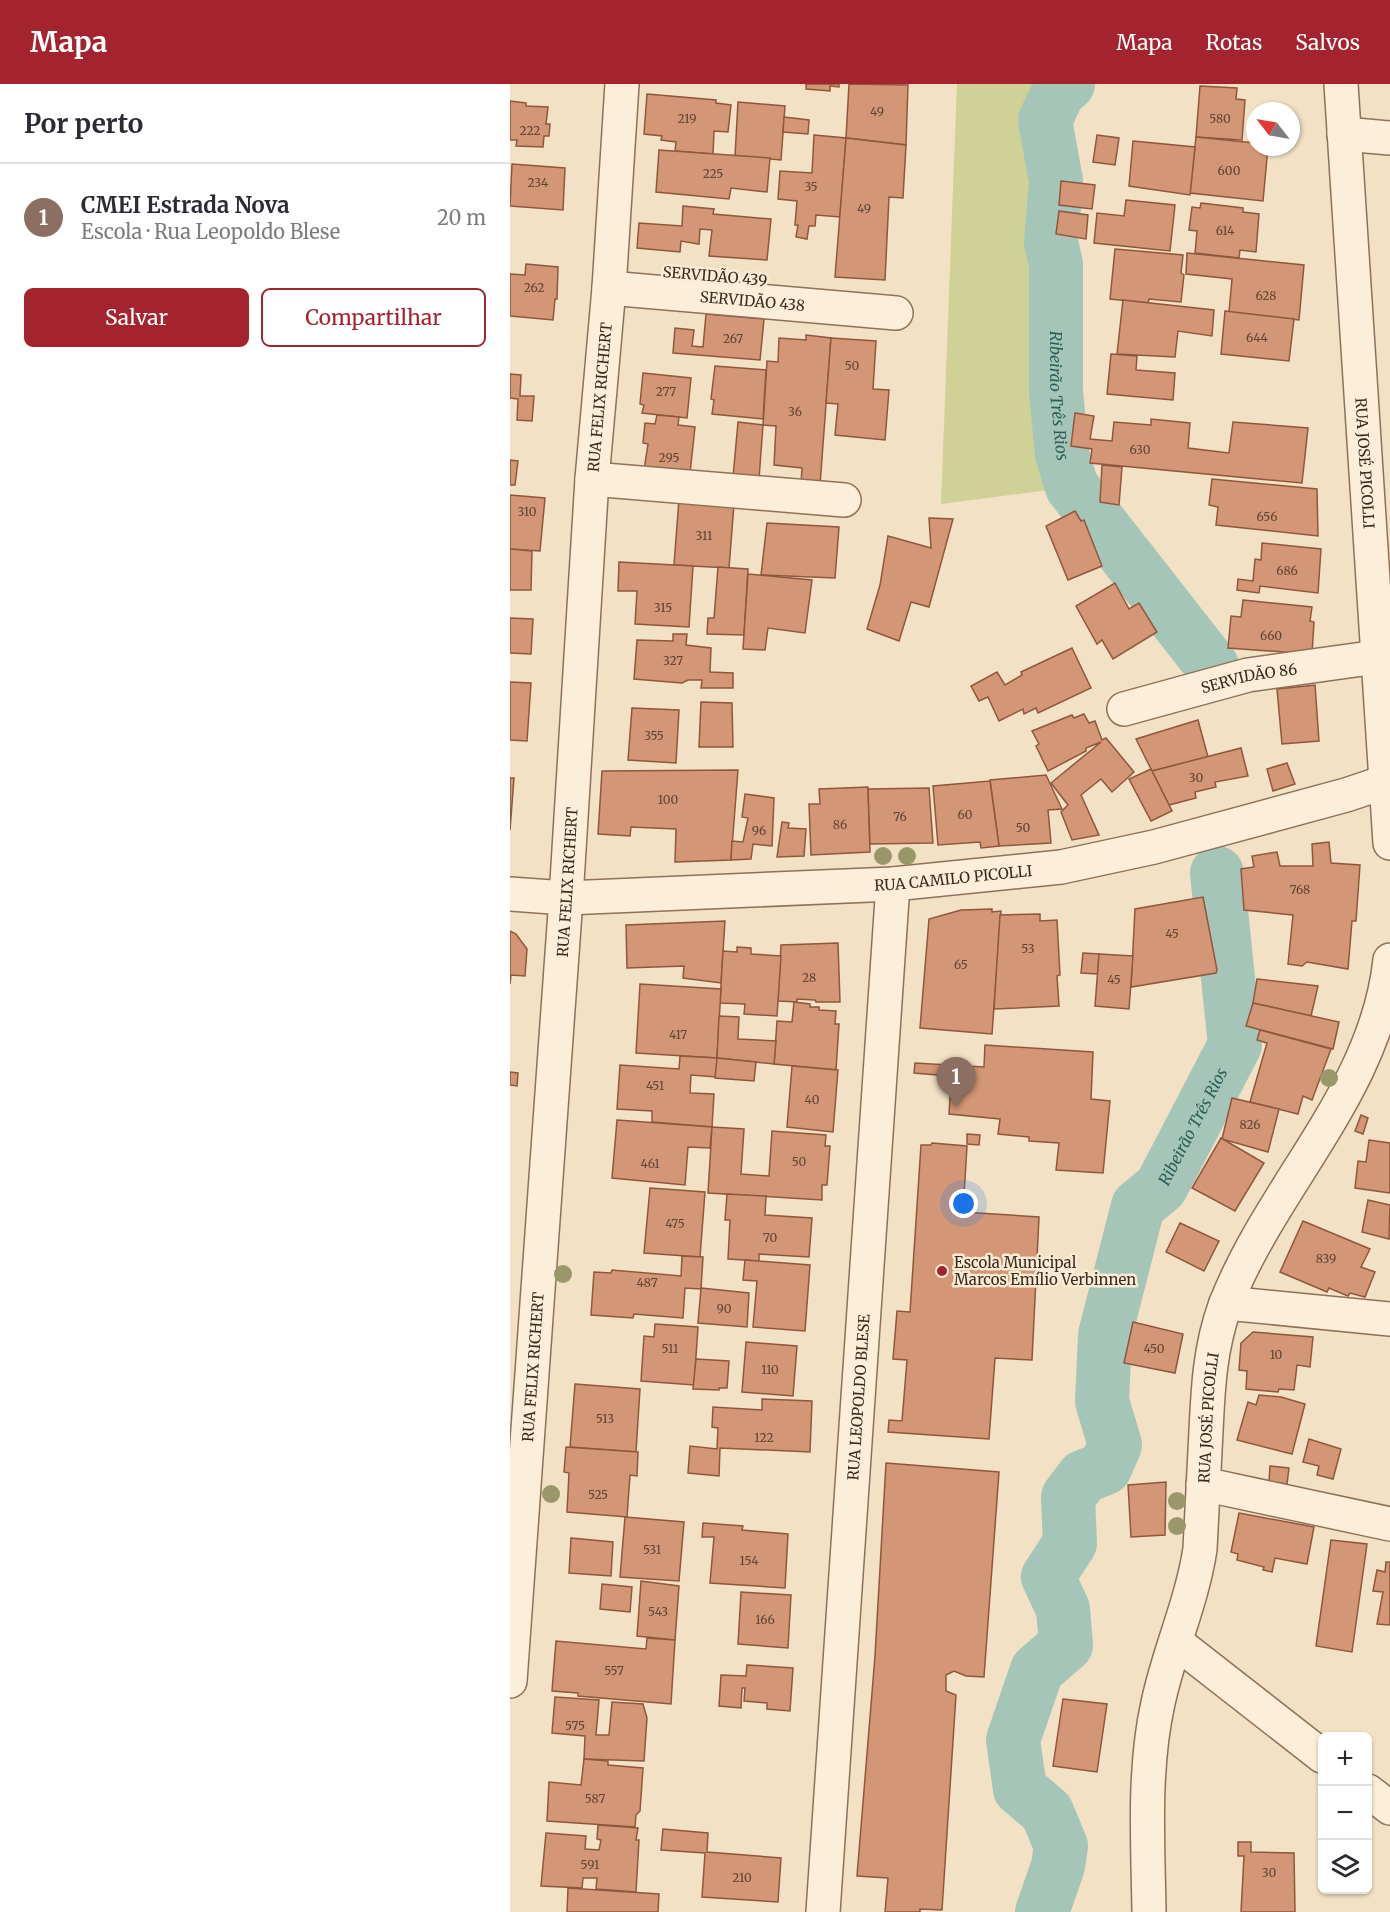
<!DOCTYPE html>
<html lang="pt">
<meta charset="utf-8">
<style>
:root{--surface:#fff;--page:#f2f2f3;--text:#2b2b33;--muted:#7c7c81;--line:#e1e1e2;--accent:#a3232e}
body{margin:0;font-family:Merriweather,serif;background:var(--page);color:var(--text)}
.controls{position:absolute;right:18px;bottom:18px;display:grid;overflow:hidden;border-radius:9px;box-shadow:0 2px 4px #0004}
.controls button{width:54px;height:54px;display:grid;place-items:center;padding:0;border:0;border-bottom:2px solid var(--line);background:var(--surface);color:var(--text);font:30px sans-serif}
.compass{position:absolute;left:736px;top:18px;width:54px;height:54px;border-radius:50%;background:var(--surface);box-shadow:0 2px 4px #0004;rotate:301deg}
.you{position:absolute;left:454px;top:1120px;width:21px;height:21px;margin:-15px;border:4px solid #fff;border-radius:50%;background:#1a73e8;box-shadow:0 0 0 9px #1a73e833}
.badge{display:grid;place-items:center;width:39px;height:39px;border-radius:50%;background:var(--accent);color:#fff;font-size:20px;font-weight:700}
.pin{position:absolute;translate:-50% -50px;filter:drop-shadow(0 2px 3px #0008)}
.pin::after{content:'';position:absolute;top:32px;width:21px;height:18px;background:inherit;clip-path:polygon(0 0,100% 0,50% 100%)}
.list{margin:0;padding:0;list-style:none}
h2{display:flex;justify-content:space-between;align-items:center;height:78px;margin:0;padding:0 24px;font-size:26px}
h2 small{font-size:20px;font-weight:400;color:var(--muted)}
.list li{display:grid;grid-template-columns:39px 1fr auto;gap:18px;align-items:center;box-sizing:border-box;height:108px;padding:0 24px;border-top:2px solid var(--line)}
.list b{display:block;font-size:22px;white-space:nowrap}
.list p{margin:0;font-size:20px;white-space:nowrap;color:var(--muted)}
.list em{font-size:20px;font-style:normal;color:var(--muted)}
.actions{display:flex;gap:12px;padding:18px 24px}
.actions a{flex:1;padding:14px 0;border:2px solid var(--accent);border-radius:9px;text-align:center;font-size:21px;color:var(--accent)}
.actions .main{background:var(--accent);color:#fff}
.icon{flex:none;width:33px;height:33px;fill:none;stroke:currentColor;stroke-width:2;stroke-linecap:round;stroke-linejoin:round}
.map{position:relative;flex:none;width:880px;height:1828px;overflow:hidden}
header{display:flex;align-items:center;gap:36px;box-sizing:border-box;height:84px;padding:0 30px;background:var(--accent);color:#fff}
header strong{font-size:28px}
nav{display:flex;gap:33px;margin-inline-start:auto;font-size:21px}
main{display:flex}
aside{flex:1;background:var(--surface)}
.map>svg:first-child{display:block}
.green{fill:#cfd196}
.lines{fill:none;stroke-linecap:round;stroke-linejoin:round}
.river{stroke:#a6c5b9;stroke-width:54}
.building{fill:#d39676;stroke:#90573c;stroke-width:1.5}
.minor-casing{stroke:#8e7158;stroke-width:36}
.minor{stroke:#fceed8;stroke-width:33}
.tree{fill:#9a976b}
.poi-dot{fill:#a3232e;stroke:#f9ebd4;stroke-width:2}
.labels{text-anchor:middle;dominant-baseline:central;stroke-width:5;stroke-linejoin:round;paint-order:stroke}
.number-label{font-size:12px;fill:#624534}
.street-label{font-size:15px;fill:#3d2a1e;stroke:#f9ebd4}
.poi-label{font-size:15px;fill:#3d2a1e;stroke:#f9ebd4;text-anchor:start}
.water-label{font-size:16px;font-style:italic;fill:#2c5e57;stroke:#f9ebd4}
</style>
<header>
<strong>Mapa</strong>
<nav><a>Mapa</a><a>Rotas</a><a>Salvos</a></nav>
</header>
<main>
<aside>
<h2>Por perto<small></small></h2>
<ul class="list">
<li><span class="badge" style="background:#8d6e63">1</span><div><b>CMEI Estrada Nova</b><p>Escola · Rua Leopoldo Blese</p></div><em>20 m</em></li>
</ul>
<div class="actions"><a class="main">Salvar</a><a>Compartilhar</a></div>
</aside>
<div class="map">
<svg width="880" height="1828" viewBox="0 0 880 1828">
<rect width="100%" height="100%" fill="#f2e1c4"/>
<polygon class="green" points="447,0 558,0 549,7 535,36 546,97 541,159 546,180 546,308 552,370 562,403 431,420"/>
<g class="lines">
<g class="river">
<path id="s1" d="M558,0L549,7L535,36L546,97L541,159L546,180V308L552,370L562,403L702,582"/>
<path id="s2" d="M532,1828L548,1782L551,1762L537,1728L510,1705L503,1656L527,1586L556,1561L553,1525L538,1493L560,1459L558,1413L573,1393L595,1384L605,1361L592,1317L595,1251L628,1122L651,1103L725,961L707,789"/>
</g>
</g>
<g class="building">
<polygon points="296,0 329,0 329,3 320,2 320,7 296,5"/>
<polygon points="339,0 398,1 396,61 336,54"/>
<polygon points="690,2 727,4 726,15 735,16 732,56 686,53"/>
<polygon points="137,10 206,16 206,19 221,21 218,48 204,47 203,70 165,67 166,58 151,56 152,52 134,50"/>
<polygon points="0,17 16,19 16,22 38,23 36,40 40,40 39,52 34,52 33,63 6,62 7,56 0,56"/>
<polygon points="228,18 275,22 271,76 225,72"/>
<polygon points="274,33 299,36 298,50 273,48"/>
<polygon points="304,51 336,54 330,133 306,131 305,142 299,142 297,155 286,153 288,141 285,141 287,117 268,115 270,87 302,89"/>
<polygon points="587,51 609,54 605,81 583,78"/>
<polygon points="686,53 745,59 745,63 758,63 753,117 680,109"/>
<polygon points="336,54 396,61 393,114 379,113 375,196 325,193"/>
<polygon points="623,57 685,63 680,111 619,102"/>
<polygon points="149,66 260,74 257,108 221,104 219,115 146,108"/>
<polygon points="2,80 55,84 53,126 0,122"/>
<polygon points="551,97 585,101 582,125 549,121"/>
<polygon points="616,116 665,121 660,167 584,159 587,129 614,132"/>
<polygon points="691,119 733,124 733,128 749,130 746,168 730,166 729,174 685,169 687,147 679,146 682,123 690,124"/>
<polygon points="173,122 204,125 203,130 261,135 257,176 199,172 202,146 190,145 189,160 171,157 170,168 127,164 129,139 172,142"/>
<polygon points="549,127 578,131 576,155 546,150"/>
<polygon points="605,165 673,171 671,189 674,191 671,218 639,215 638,219 600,215"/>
<polygon points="677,169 794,181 789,236 719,228 722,195 676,190"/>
<polygon points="16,180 48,183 47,215 45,215 43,236 0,232 0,190 15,191"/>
<polygon points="613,216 704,226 702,252 668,247 665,273 607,270"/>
<polygon points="715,227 784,235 779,277 711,270"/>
<polygon points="196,230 254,235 250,276 163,269 165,244 184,246 182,262 193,263"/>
<polygon points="296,251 321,254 310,401 291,399 292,384 264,381 266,342 253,341 257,277 268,278 269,254 296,256"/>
<polygon points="321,254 366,257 363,305 379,306 375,356 325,351 328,320 316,319"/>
<polygon points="601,270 627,272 626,286 665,289 663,316 597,310"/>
<polygon points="205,282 256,286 253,335 202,330 204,316 201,315"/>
<polygon points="133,289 181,294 177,334 132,329 134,321 130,320"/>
<polygon points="0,290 11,291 10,312 24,312 22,337 7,336 8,315 0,314"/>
<polygon points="565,329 584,332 580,355 602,357 604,338 641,341 641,335 680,339 678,364 719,369 723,338 798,344 792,399 580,379 582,365 561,362"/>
<polygon points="147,331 169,333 168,341 185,343 180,389 134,386 138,360 133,359 135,339 145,340"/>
<polygon points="228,338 253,341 249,395 223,393"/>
<polygon points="0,376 8,377 5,401 0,401"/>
<polygon points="592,381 612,383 609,421 590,418"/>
<polygon points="702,395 807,405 808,452 706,441 708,423 699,421"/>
<polygon points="0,411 35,414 30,467 0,465"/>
<polygon points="169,415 224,420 219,484 164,481"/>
<polygon points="565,427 571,437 574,436 592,482 558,496 536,442"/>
<polygon points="419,434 443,435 419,523 401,518 389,557 357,545 370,501 378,452 421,464"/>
<polygon points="257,439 329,443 325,494 251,491"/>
<polygon points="752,459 811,465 808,509 750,502 749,509 727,506 728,495 743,497 745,475 751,476"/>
<polygon points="0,465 22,467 21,506 0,506"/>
<polygon points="109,478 183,482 179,543 125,540 127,507 108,507"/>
<polygon points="208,483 238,485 234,551 197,550 198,534 204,534"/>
<polygon points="238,490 302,496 295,549 258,544 255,566 233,565"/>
<polygon points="605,499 619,525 629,519 647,548 603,575 592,556 587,560 566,522"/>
<polygon points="733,516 802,523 800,537 804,538 802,570 718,564 721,532 731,533"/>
<polygon points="0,534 23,535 21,570 0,569"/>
<polygon points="163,550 177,550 176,561 201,564 200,588 223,589 223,604 191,604 192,596 178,596 172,599 124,595 127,556 163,557"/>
<polygon points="562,564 581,604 528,629 526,624 514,630 513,625 489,637 478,613 469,617 461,602 487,588 495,601 512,591 511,588"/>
<polygon points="0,598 21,599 17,657 0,656"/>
<polygon points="805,601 809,657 772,660 767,605"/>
<polygon points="191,618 222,619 223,663 189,663"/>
<polygon points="122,624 169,626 166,679 118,676"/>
<polygon points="574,630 579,639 585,637 592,656 596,654 624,688 602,708 591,695 571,711 589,751 562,756 551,728 558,721 541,699 591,658 576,664 576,667 538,687 526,662 529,660 522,647 562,631 564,634"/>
<polygon points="688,636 698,673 642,687 626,655"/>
<polygon points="731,664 738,692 705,698 706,703 685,708 686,714 659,721 642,687"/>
<polygon points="777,679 785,700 763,707 757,685"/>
<polygon points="641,685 662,727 641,737 619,695"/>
<polygon points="228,686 221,776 165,778 166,745 121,743 120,752 88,750 92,687"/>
<polygon points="536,691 552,725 538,726 541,759 489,762 480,696"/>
<polygon points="0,694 4,694 0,746"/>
<polygon points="480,697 489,762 471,764 470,758 428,761 423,702"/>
<polygon points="358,703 360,768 301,771 299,720 310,720 309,705"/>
<polygon points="419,704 423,759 360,760 358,705"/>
<polygon points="235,710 264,714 262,762 243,760 241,775 221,776 222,757 233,758 238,734 232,733"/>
<polygon points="272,738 279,739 278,744 296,745 294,772 267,773"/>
<polygon points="819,758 821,779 850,781 846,837 842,837 838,885 797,878 792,882 778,880 783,831 734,826 731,785 744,783 742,772 767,768 770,782 803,782 802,760"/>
<polygon points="693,813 707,886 706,889 621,903 625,825"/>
<polygon points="482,825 482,828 491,827 482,950 410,944 419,835 451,826"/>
<polygon points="530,830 530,837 547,836 550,891 547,892 549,922 484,925 490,831"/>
<polygon points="215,837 211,899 173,894 174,882 117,884 116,841"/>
<polygon points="0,847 6,850 17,865 15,892 1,891 0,900"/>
<polygon points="328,859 330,918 306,918 305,916 287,915 287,918 268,917 271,861"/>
<polygon points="227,863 241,864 241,870 271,872 267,932 234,930 235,920 210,919 213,867 227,868"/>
<polygon points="573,869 589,870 588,890 571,889"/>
<polygon points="589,870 623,872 619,925 585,922"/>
<polygon points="747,895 808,902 801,932 743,919"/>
<polygon points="130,900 211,905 207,974 126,969"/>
<polygon points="284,918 300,920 300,923 309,923 309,926 326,927 325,940 329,940 326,986 264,980 267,937 282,938"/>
<polygon points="743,919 829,938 823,965 736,942"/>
<polygon points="209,932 229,933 228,955 266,957 264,980 207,974"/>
<polygon points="750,946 821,965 802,1016 793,1012 788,1030 740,1018 757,959 747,956"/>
<polygon points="475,961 583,968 581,1015 600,1017 593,1089 546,1086 549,1059 519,1057 519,1053 488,1050 490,1035 439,1030 441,999 439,992 404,989 405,979 474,983"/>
<polygon points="170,972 207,974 206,993 181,991 180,1009 204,1010 202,1043 142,1038 142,1027 107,1025 110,981 169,985"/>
<polygon points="207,974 246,978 244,997 205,994"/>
<polygon points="282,982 328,986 323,1048 277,1043"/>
<polygon points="0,988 8,989 7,1002 0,1001"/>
<polygon points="722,1014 769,1025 758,1068 712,1055"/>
<polygon points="851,1031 858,1034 853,1050 845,1047"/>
<polygon points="107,1036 202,1043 200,1064 178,1063 175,1101 102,1094"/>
<polygon points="202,1043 234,1045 231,1090 259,1092 262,1047 316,1051 315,1062 320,1062 317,1101 312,1101 312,1116 198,1109"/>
<polygon points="457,1050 470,1051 469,1061 457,1060"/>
<polygon points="711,1054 754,1079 725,1127 682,1104"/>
<polygon points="859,1056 880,1059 880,1109 845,1104 848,1077 856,1078"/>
<polygon points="422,1059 457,1062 453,1128 529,1133 522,1276 485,1274 479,1355 378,1348 379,1336 392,1337 397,1276 383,1275 387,1227 400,1228 411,1061 421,1061"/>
<polygon points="140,1104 195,1108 190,1173 134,1169"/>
<polygon points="217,1110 256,1112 255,1131 302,1134 299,1173 249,1170 249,1177 218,1175 220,1136 215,1136"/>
<polygon points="858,1116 880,1121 879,1155 852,1148"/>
<polygon points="793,1137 860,1165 851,1183 865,1188 855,1213 840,1209 838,1212 819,1204 817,1208 770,1188"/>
<polygon points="670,1139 709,1157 694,1187 656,1168"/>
<polygon points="172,1172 193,1173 191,1205 175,1204 173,1234 124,1230 123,1234 81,1231 84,1188 101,1189 102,1186 171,1192"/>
<polygon points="235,1176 300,1181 295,1247 243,1243 247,1197 233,1196"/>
<polygon points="191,1204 239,1209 237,1243 188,1239"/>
<polygon points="623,1238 673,1250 665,1289 614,1279"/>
<polygon points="145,1240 188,1243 184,1301 131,1297 134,1252 144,1253"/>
<polygon points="743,1248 803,1253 800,1283 787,1281 784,1306 769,1305 768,1308 736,1305 737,1287 729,1286 731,1259"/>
<polygon points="236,1258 287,1262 283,1312 232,1308"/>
<polygon points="186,1275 219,1277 217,1304 209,1304 209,1306 183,1305"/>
<polygon points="65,1300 130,1305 126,1368 60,1363"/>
<polygon points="749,1311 771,1313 795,1320 782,1370 727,1356 738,1318 746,1321"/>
<polygon points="252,1315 302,1317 300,1368 210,1364 209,1392 178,1389 180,1362 207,1365 208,1344 202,1343 203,1323 252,1326"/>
<polygon points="799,1355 831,1365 823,1395 807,1391 809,1382 793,1378"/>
<polygon points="56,1363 128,1368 127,1392 120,1391 117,1433 57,1428 59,1389 54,1388"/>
<polygon points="376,1379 489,1388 474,1593 456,1592 444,1587 436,1591 436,1607 446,1611 432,1826 410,1825 410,1828 375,1828 378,1794 347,1792 365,1572"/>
<polygon points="760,1382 779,1384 777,1400 759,1398"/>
<polygon points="656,1398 655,1451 621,1453 618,1401"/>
<polygon points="729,1429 804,1443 797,1480 765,1474 762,1488 753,1486 754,1483 727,1476 728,1470 721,1468"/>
<polygon points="115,1433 174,1438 169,1497 110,1493"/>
<polygon points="193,1439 233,1442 232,1446 278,1450 275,1504 200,1499 204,1453 192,1453"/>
<polygon points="61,1454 103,1458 101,1492 59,1489"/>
<polygon points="821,1456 857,1460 842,1568 806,1562"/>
<polygon points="876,1478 880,1478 880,1541 867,1540 873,1508 863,1507 867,1486 875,1488"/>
<polygon points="131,1497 169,1502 165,1556 127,1552"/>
<polygon points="92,1500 122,1503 120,1528 90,1525"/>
<polygon points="231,1508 281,1511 278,1564 228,1560"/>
<polygon points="137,1554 165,1556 161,1620 68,1612 68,1609 42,1607 46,1557 136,1565"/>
<polygon points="237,1581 283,1584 280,1627 257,1625 257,1619 234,1617 235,1604 232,1604 231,1624 209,1622 211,1591 236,1592"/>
<polygon points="45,1613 89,1616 86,1651 99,1651 102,1618 133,1620 137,1634 134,1677 74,1675 75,1652 42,1649"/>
<polygon points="553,1615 597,1620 587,1688 543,1682"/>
<polygon points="74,1675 98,1677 98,1681 133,1684 130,1727 126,1731 125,1743 37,1737 39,1698 71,1701"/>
<polygon points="88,1741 128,1744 126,1756 129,1756 126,1808 86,1805 87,1794 73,1794 72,1804 31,1802 36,1749 76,1752 75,1765 89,1766 91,1756 87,1755"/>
<polygon points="153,1745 198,1749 197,1768 271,1774 268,1818 192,1813 195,1769 151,1766"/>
<polygon points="728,1758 741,1758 741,1768 784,1769 785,1828 731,1828 734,1772 728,1772"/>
<polygon points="58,1804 149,1810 148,1828 57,1828"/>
</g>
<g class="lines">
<defs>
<g id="minor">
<path id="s3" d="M831,0L880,759"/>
<polyline points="834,50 880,54"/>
<path id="s4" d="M99,204L386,229"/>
<polyline points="82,395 334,416"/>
<path id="s5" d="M614,625L738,591L867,573"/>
<path id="s6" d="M0,810L56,814L383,800L551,783L644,763L836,711L875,698"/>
<polyline points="716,1219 880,1235"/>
<polyline points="693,1400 880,1440"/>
<polyline points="666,1558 812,1672"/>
<path id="s7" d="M0,1597L56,814L82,395L99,204L112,0"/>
<polyline points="858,1707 880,1724"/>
<path id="s8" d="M313,1828L383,800"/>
<path id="s9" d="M639,1828C638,1759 633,1686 648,1619C659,1567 682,1518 690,1465C692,1426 694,1386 696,1347C698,1304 700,1263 715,1222C761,1102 866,1008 880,876"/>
</g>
</defs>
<use href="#minor" class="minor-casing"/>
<use href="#minor" class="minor"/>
</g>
<g class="tree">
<circle cx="373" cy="772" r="9"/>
<circle cx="397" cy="772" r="9"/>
<circle cx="819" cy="994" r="9"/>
<circle cx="53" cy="1190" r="9"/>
<circle cx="41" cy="1410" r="9"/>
<circle cx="667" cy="1417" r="9"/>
<circle cx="667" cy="1442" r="9"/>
</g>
<circle class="poi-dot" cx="432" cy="1187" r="6"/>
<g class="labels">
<g class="number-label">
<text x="367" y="27">49</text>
<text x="177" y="34">219</text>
<text x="710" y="34">580</text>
<text x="20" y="46">222</text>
<text x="719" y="86">600</text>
<text x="203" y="89">225</text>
<text x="28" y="98">234</text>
<text x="301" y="102">35</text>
<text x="354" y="124">49</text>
<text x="715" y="146">614</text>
<text x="24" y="203">262</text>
<text x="756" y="211">628</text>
<text x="747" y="253">644</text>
<text x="223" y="254">267</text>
<text x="342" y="281">50</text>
<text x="156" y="307">277</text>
<text x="285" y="327">36</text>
<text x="630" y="365">630</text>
<text x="159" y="373">295</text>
<text x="17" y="427">310</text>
<text x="757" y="432">656</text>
<text x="194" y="451">311</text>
<text x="777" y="486">686</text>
<text x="153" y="523">315</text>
<text x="761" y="551">660</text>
<text x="163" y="576">327</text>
<text x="144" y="651">355</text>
<text x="686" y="693">30</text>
<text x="158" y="715">100</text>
<text x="455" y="730">60</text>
<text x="390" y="732">76</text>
<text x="330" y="740">86</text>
<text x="513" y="743">50</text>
<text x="249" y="746">96</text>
<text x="790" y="805">768</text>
<text x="662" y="849">45</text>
<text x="518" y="864">53</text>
<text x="451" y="880">65</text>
<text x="299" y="893">28</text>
<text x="604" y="895">45</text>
<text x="168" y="950">417</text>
<text x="145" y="1001">451</text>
<text x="302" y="1015">40</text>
<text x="740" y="1040">826</text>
<text x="289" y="1077">50</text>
<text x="140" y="1079">461</text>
<text x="165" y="1139">475</text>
<text x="260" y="1153">70</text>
<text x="816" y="1174">839</text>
<text x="137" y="1198">487</text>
<text x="214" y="1224">90</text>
<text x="160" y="1264">511</text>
<text x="644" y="1264">450</text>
<text x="766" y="1270">10</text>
<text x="260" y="1285">110</text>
<text x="95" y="1334">513</text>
<text x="254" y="1353">122</text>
<text x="88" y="1410">525</text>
<text x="142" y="1465">531</text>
<text x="239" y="1476">154</text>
<text x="148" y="1527">543</text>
<text x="255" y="1535">166</text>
<text x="104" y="1586">557</text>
<text x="65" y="1641">575</text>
<text x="85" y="1714">587</text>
<text x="80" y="1780">591</text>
<text x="759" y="1788">30</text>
<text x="232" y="1793">210</text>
</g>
<g class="street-label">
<text transform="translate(205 192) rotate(5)">SERVIDÃO 439</text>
<text stroke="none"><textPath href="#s4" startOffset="144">SERVIDÃO 438</textPath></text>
<text stroke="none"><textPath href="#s7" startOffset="1287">RUA FELIX RICHERT</textPath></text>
<text stroke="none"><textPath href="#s3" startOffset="380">RUA JOSÉ PICOLLI</textPath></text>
<text stroke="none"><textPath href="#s5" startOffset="129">SERVIDÃO 86</textPath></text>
<text stroke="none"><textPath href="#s6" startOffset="444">RUA CAMILO PICOLLI</textPath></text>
<text stroke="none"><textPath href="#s7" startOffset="801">RUA FELIX RICHERT</textPath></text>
<text stroke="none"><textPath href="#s7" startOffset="315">RUA FELIX RICHERT</textPath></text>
<text stroke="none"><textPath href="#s8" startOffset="516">RUA LEOPOLDO BLESE</textPath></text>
<text stroke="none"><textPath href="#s9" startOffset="501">RUA JOSÉ PICOLLI</textPath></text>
</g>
<g class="poi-label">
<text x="444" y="1178">Escola Municipal<tspan x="444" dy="17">Marcos Emílio Verbinnen</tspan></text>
</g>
<g class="water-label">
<text stroke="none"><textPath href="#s1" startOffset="321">Ribeirão Três Rios</textPath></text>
<text stroke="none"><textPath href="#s2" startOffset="878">Ribeirão Três Rios</textPath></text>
</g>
</g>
</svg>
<div class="controls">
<button>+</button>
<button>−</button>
<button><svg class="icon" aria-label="layers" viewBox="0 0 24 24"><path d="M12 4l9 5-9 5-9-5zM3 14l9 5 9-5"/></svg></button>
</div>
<svg class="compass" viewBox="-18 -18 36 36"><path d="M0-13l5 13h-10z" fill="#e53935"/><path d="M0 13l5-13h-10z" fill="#7c7c81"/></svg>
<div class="you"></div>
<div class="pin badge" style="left:446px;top:1023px;background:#8d6e63">1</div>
</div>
</main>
